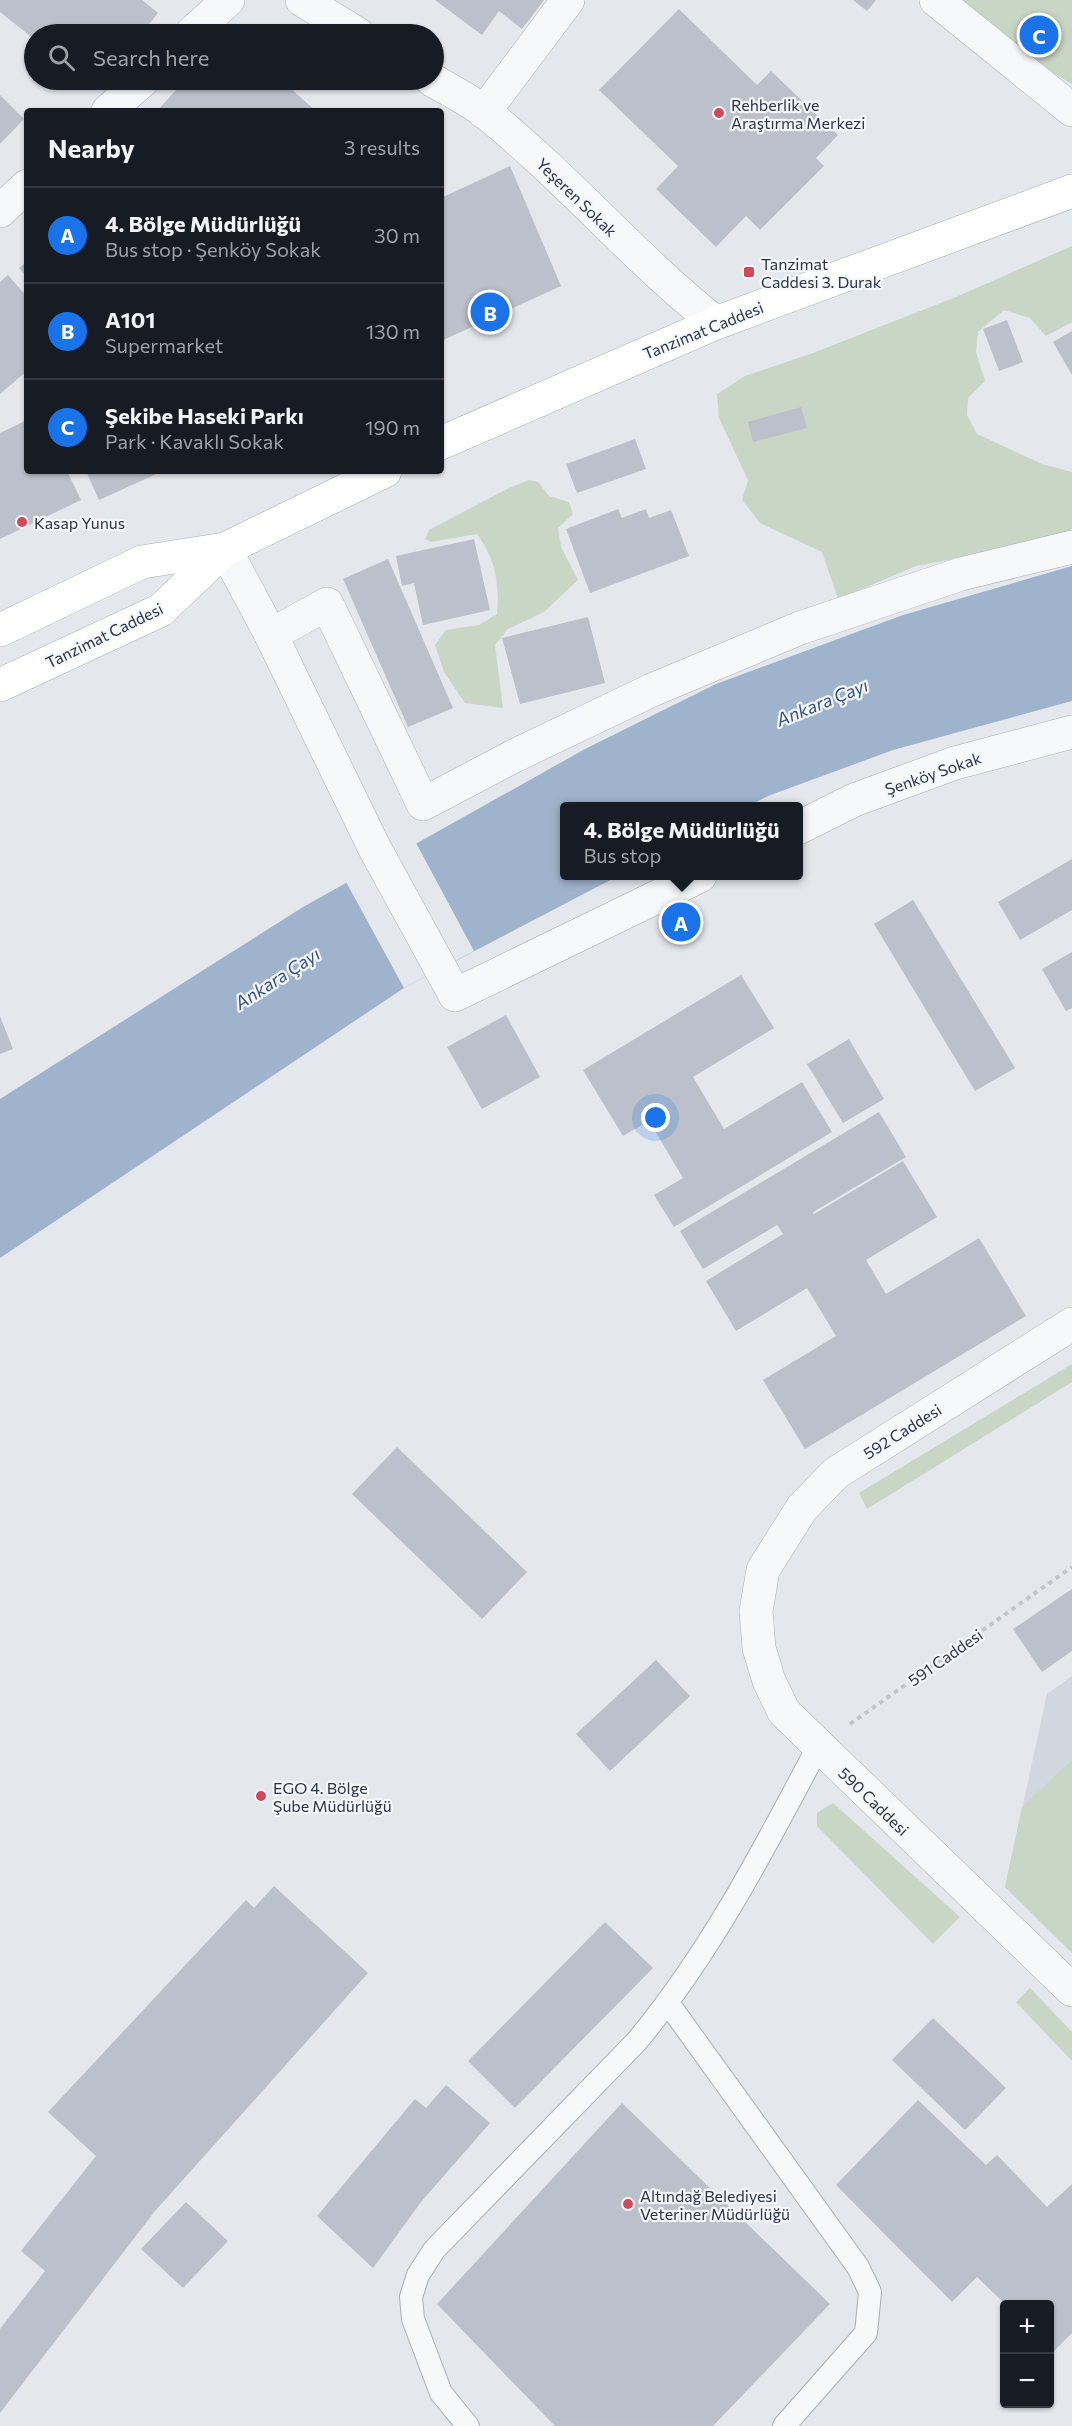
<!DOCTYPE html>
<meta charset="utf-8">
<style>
:root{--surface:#171b24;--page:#20242c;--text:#f1f3f6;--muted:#9ea1a6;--line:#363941;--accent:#1a73e8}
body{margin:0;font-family:Commissioner,sans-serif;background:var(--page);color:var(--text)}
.controls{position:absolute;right:18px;bottom:18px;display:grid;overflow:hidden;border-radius:6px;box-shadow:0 2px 4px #0004}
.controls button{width:54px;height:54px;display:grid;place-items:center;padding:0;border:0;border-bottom:2px solid var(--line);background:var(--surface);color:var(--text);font:30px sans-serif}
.you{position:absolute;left:656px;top:1118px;width:21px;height:21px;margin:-15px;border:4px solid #fff;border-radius:50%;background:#1a73e8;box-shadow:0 0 0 9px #1a73e833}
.badge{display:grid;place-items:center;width:39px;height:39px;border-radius:50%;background:var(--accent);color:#fff;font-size:20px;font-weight:700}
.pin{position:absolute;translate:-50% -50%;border:3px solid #fff;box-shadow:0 2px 6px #0006}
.popup{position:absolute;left:560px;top:802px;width:243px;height:78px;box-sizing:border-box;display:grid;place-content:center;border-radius:6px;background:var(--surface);filter:drop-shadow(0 2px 4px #0005);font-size:20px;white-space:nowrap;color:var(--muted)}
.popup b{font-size:22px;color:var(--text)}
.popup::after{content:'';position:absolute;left:50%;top:100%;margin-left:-12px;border:12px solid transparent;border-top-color:var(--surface)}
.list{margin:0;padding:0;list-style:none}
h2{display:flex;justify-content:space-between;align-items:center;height:78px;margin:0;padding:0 24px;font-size:26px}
h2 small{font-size:20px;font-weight:400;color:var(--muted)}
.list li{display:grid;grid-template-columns:39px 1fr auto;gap:18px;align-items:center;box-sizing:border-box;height:96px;padding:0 24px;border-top:2px solid var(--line)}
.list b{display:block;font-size:22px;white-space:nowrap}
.list p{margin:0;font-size:20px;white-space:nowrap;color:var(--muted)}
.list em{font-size:20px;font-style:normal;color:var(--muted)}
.icon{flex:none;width:33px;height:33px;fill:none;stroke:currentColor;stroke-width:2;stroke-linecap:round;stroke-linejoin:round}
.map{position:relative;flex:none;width:1072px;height:2426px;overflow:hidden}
.search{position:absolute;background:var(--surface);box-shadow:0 2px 4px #0004;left:24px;top:24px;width:420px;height:66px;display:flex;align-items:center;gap:15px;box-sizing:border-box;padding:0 21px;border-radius:33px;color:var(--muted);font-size:22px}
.panel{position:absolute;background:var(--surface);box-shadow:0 2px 4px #0004;left:24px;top:108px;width:420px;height:366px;border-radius:6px}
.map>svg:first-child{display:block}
.built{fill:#d2d6de}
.green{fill:#c9d6c5}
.water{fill:#9fb4cc}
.pier{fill:#e4e7ec}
.building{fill:#bbc0ca}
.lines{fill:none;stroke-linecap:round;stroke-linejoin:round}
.service-casing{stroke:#a9aeb7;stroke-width:24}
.minor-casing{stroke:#a9aeb7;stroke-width:34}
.secondary-casing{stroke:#a9aeb7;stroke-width:34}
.path{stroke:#c2c5cb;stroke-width:4;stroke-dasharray:4.5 4.5;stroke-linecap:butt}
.service{stroke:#f7f8fa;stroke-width:22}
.minor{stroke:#f7f8fa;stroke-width:33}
.secondary{stroke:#fff;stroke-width:33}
.poi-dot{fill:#d1495b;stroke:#f4f6f9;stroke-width:2}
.labels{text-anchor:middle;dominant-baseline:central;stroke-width:4.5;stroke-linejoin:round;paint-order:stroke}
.poi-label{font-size:16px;fill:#2b3445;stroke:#f4f6f9;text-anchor:start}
.street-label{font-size:16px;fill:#2b3445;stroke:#f4f6f9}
.water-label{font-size:18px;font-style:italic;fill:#34527a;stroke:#f4f6f9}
</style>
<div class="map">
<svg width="1072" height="2426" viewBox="0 0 1072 2426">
<rect width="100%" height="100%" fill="#e4e7ec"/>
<polygon class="built" points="1072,1676 1072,1953 1005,1887 1047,1694"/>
<g class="green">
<polygon points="963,0 1072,0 1072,84 1050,71"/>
<polygon points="1072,246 1072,322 1046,336 1030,318 1004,310 978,332 976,352 985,381 968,398 967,415 977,434 1042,464 1072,472 1072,529 1048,541 916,566 838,599 822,552 760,523 742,500 748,480 719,418 717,394 745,376 813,353 956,297"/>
<path d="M529,480L538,482L549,496L569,502L573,514L558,528L561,547L578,580L544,612L508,629L495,645L503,708L465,703L444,672L435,645L446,630L479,625L497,614C500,584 495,558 477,534L431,542L425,539L429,530L507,489Z"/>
<polygon points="1072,1364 1072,1382 867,1509 859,1493"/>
<polygon points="1072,1760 1072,1953 1005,1887 1022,1807"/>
<polygon points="833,1803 960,1917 933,1944 817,1826 817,1813"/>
<polygon points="1030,1988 1072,2032 1072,2061 1016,2002"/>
</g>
<polygon class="water" points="1072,566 1072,701 893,750 768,796 748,806 564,806 564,876 618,876 404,988 0,1258 0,1099 303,907 585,749 716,684 903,615"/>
<polygon class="pier" points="415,841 474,951 404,988 345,880"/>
<g class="building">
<polygon points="0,0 142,0 158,13 141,34 34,34 34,39 0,12"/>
<polygon points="435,0 544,0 522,29 499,11 482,35"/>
<polygon points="853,0 876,0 867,11"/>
<polygon points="679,9 757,85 771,71 838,135 816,158 824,166 760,230 746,216 716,247 656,189 678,166 599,90"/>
<polygon points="86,80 105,80 98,89"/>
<polygon points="185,80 281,80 316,111 157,111"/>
<polygon points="0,95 24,119 0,144"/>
<polygon points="510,166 561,286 441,341 441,198"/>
<polygon points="27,261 27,277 19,268"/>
<polygon points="8,275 27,297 27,371 0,394 0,282"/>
<polygon points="1007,320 1023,362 999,371 983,329"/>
<polygon points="1072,331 1072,375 1053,342"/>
<polygon points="801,407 807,428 753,442 748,422"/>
<polygon points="27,420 27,471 67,471 81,500 0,539 0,433"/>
<polygon points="635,439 646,469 577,493 566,464"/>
<polygon points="86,471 163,471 99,500"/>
<polygon points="618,509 622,518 646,509 649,518 671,510 689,556 590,593 566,529"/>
<polygon points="474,539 490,610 423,625 414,583 402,586 396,556"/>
<polygon points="388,559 453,708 408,727 343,579"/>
<polygon points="588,617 605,683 520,704 502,638"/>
<polygon points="1072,859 1072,910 1020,940 998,902"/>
<polygon points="913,900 1015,1068 975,1091 874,924"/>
<polygon points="1072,952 1072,1008 1066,1011 1042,969"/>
<polygon points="741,975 774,1028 693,1077 724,1129 802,1082 832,1132 674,1227 654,1195 683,1178 649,1121 623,1136 583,1070"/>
<polygon points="506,1015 540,1077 482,1109 447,1047"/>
<polygon points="0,1016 13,1049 0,1054"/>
<polygon points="849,1039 884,1099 843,1123 807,1064"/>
<polygon points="879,1112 906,1157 813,1212 814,1214 903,1161 937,1217 866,1260 886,1294 979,1238 1026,1316 805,1449 763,1380 836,1336 807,1288 736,1331 706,1281 783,1234 777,1225 703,1269 680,1231"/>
<polygon points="397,1447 527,1572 482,1619 352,1494"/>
<polygon points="1072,1589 1072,1651 1042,1672 1013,1629"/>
<polygon points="656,1660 690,1696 610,1771 576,1734"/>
<polygon points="274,1886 368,1973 155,2211 0,2413 0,2329 45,2271 21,2251 96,2156 48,2112 246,1900 254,1908"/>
<polygon points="605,1922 653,1968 515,2108 468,2061"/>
<polygon points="933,2018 1006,2088 965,2130 892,2060"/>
<polygon points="446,2085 490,2123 421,2202 373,2268 317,2216 415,2099 426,2108"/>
<polygon points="918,2100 986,2165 997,2155 1047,2207 1072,2184 1072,2333 1053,2352 1050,2348 1050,2304 1005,2304 977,2277 952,2302 836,2185"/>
<polygon points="622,2103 830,2304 713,2426 555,2426 437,2304"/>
<polygon points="186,2202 228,2241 183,2288 141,2249"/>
</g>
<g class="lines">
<defs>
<g id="service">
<polyline points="668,2003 858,2267 870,2292 866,2333 784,2426"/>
<path d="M468,2426L441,2393L413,2319L411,2297L418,2275L434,2250L637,2041C711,1952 764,1849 818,1747"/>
</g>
<g id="minor">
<polyline points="302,0 358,34"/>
<polyline points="936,0 1072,110"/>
<polyline points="191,34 228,0"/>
<path d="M432,80C449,90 470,100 486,113C567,178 634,258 716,323"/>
<polyline points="108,111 143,80"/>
<polyline points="484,112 568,0"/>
<polyline points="0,211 27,186"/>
<polyline points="225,549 271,635 374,847 455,995 700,876"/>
<polyline points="271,635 327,604 423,804 514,756 652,690 800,628 961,574 1072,547"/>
<polyline points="798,828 854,800 955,763 1072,732"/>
<polyline points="1072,1324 836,1473 802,1508 763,1570 756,1611 759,1648 769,1681 784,1712 1072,1990"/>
</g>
<g id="secondary">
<polyline points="441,443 716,323 1072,191"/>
<polyline points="0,630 142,562 225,549 385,471"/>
<polyline points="0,685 161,610 225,549"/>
</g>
</defs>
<use href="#service" class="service-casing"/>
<use href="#minor" class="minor-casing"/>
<use href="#secondary" class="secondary-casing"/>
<polyline class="path" points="850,1724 1072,1567"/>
<use href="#service" class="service"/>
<use href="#minor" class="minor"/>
<use href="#secondary" class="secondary"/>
</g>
<g class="poi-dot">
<circle cx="719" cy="113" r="6"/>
<rect x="743" y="266" width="12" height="12" rx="3"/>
<circle cx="22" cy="522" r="6"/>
<circle cx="261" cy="1796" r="6"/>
<circle cx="628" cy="2204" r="6"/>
</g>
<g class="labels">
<g class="poi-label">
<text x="731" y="104">Rehberlik ve<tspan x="731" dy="18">Araştırma Merkezi</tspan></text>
<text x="761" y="263">Tanzimat<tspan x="761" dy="18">Caddesi 3. Durak</tspan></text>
<text x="34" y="522">Kasap Yunus</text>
<text x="273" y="1787">EGO 4. Bölge<tspan x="273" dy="18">Şube Müdürlüğü</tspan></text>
<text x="640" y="2195">Altındağ Belediyesi<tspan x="640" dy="18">Veteriner Müdürlüğü</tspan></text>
</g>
<g class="street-label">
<text transform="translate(577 197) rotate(44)">Yeşeren Sokak</text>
<text transform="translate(703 330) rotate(-22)">Tanzimat Caddesi</text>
<text transform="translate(104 635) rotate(-26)">Tanzimat Caddesi</text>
<text transform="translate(933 773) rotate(-19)">Şenköy Sokak</text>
<text transform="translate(902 1431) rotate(-32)">592 Caddesi</text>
<text transform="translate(945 1657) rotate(-35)">591 Caddesi</text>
<text transform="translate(874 1801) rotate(44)">590 Caddesi</text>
</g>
<g class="water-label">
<text transform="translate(822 702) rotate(-22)">Ankara Çayı</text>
<text transform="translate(277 978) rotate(-33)">Ankara Çayı</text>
</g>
</g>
</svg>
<div class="controls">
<button>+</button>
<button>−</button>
</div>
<div class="you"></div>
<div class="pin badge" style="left:681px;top:922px">A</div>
<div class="popup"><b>4. Bölge Müdürlüğü</b>Bus stop</div>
<div class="pin badge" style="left:490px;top:312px">B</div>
<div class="pin badge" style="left:1039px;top:35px">C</div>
<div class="search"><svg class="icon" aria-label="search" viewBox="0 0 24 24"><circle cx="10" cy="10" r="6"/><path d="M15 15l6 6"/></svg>Search here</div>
<section class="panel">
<h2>Nearby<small>3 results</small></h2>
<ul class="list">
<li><span class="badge">A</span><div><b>4. Bölge Müdürlüğü</b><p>Bus stop · Şenköy Sokak</p></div><em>30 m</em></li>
<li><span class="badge">B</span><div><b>A101</b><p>Supermarket</p></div><em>130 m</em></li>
<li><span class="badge">C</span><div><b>Şekibe Haseki Parkı</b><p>Park · Kavaklı Sokak</p></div><em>190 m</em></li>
</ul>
</section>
</div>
